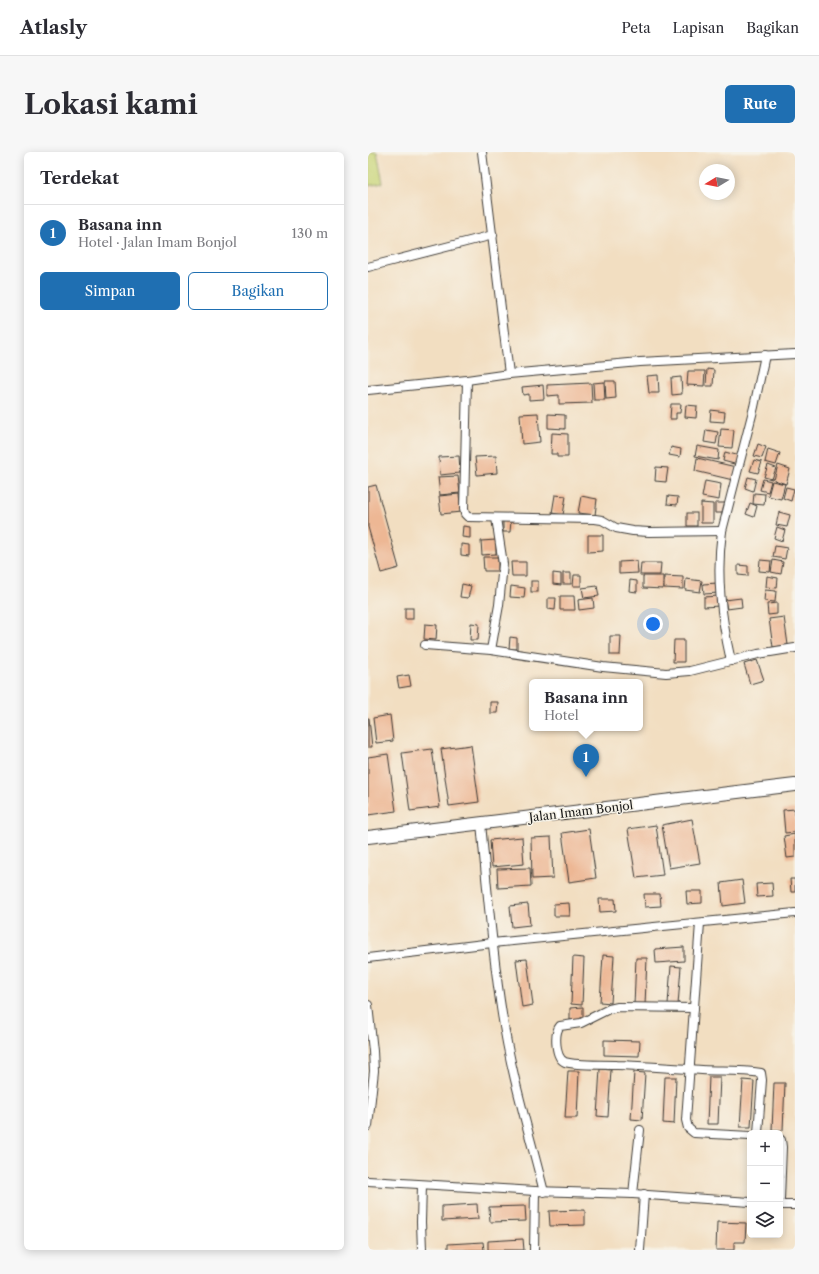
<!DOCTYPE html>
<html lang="id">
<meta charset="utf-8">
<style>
:root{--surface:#fff;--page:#f7f7f7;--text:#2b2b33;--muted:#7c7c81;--line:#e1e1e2;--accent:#1f6fb2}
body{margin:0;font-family:"Libre Caslon Text",serif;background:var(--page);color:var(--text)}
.controls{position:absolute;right:12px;bottom:12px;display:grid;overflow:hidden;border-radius:6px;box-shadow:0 2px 10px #0003}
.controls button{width:36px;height:36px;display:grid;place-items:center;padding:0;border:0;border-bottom:1px solid var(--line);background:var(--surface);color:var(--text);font:20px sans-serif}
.compass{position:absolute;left:331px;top:12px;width:36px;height:36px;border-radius:50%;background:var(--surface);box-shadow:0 2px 10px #0003;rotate:260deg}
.you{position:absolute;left:285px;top:472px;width:14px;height:14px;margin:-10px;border:3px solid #fff;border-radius:50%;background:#1a73e8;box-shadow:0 0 0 6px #1a73e833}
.badge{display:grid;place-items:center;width:26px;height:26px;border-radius:50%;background:var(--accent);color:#fff;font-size:13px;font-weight:700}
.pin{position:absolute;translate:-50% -33px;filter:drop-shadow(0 1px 2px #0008)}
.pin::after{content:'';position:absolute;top:21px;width:14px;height:12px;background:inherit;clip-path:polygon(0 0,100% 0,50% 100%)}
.popup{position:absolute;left:161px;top:527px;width:114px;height:52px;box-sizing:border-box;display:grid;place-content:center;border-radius:6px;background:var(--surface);filter:drop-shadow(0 1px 3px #0005);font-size:13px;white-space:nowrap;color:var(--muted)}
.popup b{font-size:15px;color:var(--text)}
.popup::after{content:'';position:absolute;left:50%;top:100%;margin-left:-8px;border:8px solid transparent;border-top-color:var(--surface)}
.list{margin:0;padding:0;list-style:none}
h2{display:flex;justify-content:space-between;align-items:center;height:52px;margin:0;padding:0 16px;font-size:17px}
h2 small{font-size:13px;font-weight:400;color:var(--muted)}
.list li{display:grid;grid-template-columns:26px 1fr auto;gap:12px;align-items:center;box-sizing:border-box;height:56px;padding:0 16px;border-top:1px solid var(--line)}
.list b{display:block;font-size:15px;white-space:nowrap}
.list p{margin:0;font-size:13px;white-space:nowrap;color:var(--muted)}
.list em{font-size:13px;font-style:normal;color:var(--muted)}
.actions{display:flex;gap:8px;padding:12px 16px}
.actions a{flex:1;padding:9px 0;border:1px solid var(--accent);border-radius:6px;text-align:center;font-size:14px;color:var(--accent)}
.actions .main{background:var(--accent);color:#fff}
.icon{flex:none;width:22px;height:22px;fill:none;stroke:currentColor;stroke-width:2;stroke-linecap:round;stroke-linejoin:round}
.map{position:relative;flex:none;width:427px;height:1098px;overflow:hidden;border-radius:6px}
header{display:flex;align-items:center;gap:24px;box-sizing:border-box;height:56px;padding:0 20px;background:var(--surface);border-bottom:1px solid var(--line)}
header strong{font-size:19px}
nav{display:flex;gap:22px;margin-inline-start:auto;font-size:14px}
.intro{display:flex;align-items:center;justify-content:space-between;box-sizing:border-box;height:96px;padding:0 24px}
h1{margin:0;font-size:28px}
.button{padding:10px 18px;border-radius:6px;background:var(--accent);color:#fff;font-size:14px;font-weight:700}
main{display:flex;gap:24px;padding:0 24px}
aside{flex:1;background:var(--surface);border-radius:6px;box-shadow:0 2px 10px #0003}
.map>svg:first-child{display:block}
.green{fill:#c7d475;stroke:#727848}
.building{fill:#edb794}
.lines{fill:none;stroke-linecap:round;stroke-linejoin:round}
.minor-casing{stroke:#3c3935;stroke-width:10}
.primary-casing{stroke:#3c3935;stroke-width:14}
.minor{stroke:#fff;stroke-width:8}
.primary{stroke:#fff;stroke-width:12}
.labels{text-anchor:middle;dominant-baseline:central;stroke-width:3;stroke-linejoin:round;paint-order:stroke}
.street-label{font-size:12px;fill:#1c1c1c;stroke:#f7f3e8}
</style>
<header>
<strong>Atlasly</strong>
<nav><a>Peta</a><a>Lapisan</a><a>Bagikan</a></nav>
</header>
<div class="intro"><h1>Lokasi kami</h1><a class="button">Rute</a></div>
<main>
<aside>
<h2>Terdekat<small></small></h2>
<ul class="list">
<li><span class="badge">1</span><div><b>Basana inn</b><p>Hotel · Jalan Imam Bonjol</p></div><em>130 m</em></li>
</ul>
<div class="actions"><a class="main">Simpan</a><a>Bagikan</a></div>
</aside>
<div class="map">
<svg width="427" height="1098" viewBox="0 0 427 1098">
<rect width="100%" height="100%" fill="#f7f3e8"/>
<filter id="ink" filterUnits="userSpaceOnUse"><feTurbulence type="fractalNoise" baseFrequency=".025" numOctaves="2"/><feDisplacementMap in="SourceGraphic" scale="8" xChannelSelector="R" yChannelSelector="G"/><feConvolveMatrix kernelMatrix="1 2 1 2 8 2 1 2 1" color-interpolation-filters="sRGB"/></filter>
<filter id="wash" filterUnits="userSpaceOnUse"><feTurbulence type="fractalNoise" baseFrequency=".012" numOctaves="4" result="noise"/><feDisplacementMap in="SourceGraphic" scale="16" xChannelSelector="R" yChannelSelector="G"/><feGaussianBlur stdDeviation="0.9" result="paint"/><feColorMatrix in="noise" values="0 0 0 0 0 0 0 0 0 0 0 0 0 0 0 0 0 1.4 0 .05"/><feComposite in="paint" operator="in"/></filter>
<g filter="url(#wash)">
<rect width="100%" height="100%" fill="#f2dec1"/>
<polygon class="green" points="0,0 9,0 15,31 0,34"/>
<g id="blocks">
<g class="building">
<polygon points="339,217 346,218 345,234 338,234"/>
<polygon points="320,219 337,219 336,234 319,233"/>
<polygon points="290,223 291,241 281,241 279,224"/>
<polygon points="313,225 314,242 304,243 303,226"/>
<polygon points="237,229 247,229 248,246 238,247"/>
<polygon points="236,230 237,248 226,248 225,231"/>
<polygon points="223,231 224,251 191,252 191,243 179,244 179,233"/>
<polygon points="175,233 176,247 161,248 161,242 155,243 154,235"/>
<polygon points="303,252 313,252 312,261 308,261 308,267 302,267"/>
<polygon points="318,253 329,254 328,266 317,265"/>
<polygon points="343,258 357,260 356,270 342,269"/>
<polygon points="170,261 172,290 154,292 152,262"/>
<polygon points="180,262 197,263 197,277 180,276"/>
<polygon points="353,277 366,278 364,296 351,295"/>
<polygon points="338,278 350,280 348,292 336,290"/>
<polygon points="184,281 200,282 200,305 189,305 189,302 183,302"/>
<polygon points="390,292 398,295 394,306 386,304"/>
<polygon points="329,294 351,298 350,308 327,304"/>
<polygon points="303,295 313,297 312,305 301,303"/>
<polygon points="400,297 412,301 408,313 397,310"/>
<polygon points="357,300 372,304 370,313 355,309"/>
<polygon points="91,304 92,321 72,323 71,305"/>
<polygon points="128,304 129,321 109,323 107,305"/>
<polygon points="329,306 368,315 365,328 327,319"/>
<polygon points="386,308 394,310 390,321 382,319"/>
<polygon points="400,313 408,316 404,327 396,325"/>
<polygon points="410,313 422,317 418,332 406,328"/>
<polygon points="288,315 300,316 298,330 287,329"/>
<polygon points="90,324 92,341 72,343 70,325"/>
<polygon points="380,325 388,327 385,339 377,336"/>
<polygon points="395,327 403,329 400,340 392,338"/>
<polygon points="337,329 353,332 351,348 334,345"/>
<polygon points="404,329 417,332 413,347 400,344"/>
<polygon points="8,333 31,416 13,421 0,375 0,335"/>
<polygon points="418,335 426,337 423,349 415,346"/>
<polygon points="386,341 397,342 396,353 385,352"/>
<polygon points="91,342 93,360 73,362 71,344"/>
<polygon points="187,343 198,344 195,363 184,361"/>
<polygon points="213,344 229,347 227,363 210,361"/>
<polygon points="300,344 310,345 309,353 299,352"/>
<polygon points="333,351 345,352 345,371 333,371"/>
<polygon points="347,351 358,351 357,361 347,361"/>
<polygon points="382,351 389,354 386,365 378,362"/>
<polygon points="411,360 422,363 419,375 408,373"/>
<rect x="319" y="361" width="10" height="13"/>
<polygon points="135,369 143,369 142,380 135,380"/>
<polygon points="95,374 102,375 102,386 94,385"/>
<polygon points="409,375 417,378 414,389 406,386"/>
<polygon points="220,383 235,383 235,399 220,400"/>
<polygon points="128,388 128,402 114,403 113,389"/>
<polygon points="93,392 101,393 101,404 93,403"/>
<polygon points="407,394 419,396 417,407 405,405"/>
<polygon points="115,405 130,405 130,419 116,419"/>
<polygon points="392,408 403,409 402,420 391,419"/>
<polygon points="405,408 415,410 413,422 403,420"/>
<polygon points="269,409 270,421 251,422 251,410"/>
<polygon points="143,410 158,410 158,424 144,424"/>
<polygon points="273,411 293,411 292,423 272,423"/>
<polygon points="370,413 380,414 380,424 370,423"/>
<polygon points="185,421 193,422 193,433 185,432"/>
<rect x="195" y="421" width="8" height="11"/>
<polygon points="206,423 213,423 213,434 205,434"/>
<polygon points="275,424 295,424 295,437 275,436"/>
<polygon points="296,424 315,425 315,437 296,436"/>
<polygon points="399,424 410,426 409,436 398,435"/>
<polygon points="318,427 334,429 332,440 317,438"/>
<polygon points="262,428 269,429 269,440 261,439"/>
<rect x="163" y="429" width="7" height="11"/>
<polygon points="350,431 351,441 336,442 335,432"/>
<polygon points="94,432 103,434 100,446 92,445"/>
<polygon points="143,434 157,436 156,446 142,445"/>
<polygon points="229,434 231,444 216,446 214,436"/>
<polygon points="397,438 408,439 407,450 396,449"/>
<polygon points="192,444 206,444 207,458 192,458"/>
<polygon points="350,444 351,454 336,455 336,445"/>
<polygon points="180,446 188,446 187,458 180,457"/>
<polygon points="225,446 226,456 211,458 210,448"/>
<polygon points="373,446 374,455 359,457 357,448"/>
<polygon points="409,451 409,462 400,463 399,452"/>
<rect x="37" y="456" width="8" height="11"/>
<polygon points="416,465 420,493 405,495 401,467"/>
<polygon points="103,471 111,472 110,488 102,488"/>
<polygon points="57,472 69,473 68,488 56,487"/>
<polygon points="242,484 253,484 252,503 242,503"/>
<polygon points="142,485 149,486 149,497 141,497"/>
<polygon points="306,488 316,488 316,510 305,510"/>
<polygon points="389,508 396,528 382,532 376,512"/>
<polygon points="41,523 43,534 31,536 29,525"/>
<polygon points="122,550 130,550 129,561 122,561"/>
<polygon points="22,563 25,589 8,591 5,566"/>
<polygon points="0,566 1,566 4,595 0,595"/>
<polygon points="103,593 111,650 81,654 73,597"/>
<polygon points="64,597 72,655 42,659 34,601"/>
<polygon points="20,602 28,659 0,663 0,605"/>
<polygon points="427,657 427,680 417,681 415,658"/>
<polygon points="324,667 332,711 301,716 294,673"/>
<polygon points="288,673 295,723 268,726 260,677"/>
<polygon points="221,677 228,726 201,730 194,681"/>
<polygon points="427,682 427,705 419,706 416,684"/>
<polygon points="154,685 156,712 124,715 122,688"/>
<polygon points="183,685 185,726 164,727 163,686"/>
<polygon points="162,716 163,734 130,736 129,717"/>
<polygon points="422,727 427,727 427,740 423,740"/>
<polygon points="374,728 377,751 355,754 353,731"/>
<polygon points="404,731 405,744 389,745 388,732"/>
<polygon points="318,739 334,739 334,751 319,752"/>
<polygon points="276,742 292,742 293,754 277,755"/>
<polygon points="231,747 247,747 248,759 232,760"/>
<polygon points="201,751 202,764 186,764 186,752"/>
<polygon points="160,752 162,773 144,775 142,754"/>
<polygon points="316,795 316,809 288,811 287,797"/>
<polygon points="235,803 246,804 243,851 232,850"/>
<polygon points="205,805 216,806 214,853 203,852"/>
<polygon points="268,806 279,806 277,853 266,853"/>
<polygon points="159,807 165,853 154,855 148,808"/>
<polygon points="303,814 313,815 310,853 300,852"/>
<polygon points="215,855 215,868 202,868 202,856"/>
<polygon points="236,888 272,889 271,904 236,903"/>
<polygon points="232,917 243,918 240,965 229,964"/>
<polygon points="200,919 211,919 209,966 197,966"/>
<polygon points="266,920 277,921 274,968 263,967"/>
<polygon points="297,925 308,925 306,972 295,971"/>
<polygon points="341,925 352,925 350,972 339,972"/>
<polygon points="375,928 386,929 383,975 372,975"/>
<polygon points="406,931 417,931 415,978 404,978"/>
<polygon points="109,1052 110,1067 74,1069 74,1054"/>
<polygon points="157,1054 158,1069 122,1070 121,1055"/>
<polygon points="217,1058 217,1073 182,1074 181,1059"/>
<polygon points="349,1070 378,1071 377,1090 366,1090 366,1098 348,1098"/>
<polygon points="155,1087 156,1098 120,1098 120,1089"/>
<polygon points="115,1090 116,1098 80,1098 80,1092"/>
</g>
</g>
</g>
<g filter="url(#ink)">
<use href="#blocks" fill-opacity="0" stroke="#3c3935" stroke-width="1"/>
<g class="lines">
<defs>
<g id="minor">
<polyline points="114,0 141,222"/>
<polyline points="0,115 125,83"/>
<polyline points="99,228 96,357 97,362 100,365 227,367 234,368 248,376 265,379 281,380 354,379"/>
<polyline points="0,238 99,228 141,222 272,210 427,202"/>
<polyline points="57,493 123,498 235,515 298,521 322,519 390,502 427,496"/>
<polyline points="123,498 131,453 135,412 128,366"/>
<path d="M363,509C353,465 348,424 354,379L386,255L397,203"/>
<path d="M113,671C119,735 124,799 134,862C143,922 161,980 176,1040"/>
<polyline points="332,771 318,968 320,976 326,981 382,984"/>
<polyline points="0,806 124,791 427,761"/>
<polyline points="0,853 5,899 6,919 0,974"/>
<path d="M326,856L250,855L241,857L213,871L192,874C186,881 187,906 197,910C209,914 235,912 249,913C277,914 306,916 334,918C353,919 374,918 393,921L394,928L390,981"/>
<polyline points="412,987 413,988 414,995 412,1047"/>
<polyline points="0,1029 167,1039 265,1042 382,1050"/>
<polyline points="54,1033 53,1070 54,1098"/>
<polyline points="265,1042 272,978"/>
<polyline points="412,1053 427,1053"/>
<polyline points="166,1098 167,1039"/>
<polyline points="272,1098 276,1042"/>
</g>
<polyline id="primary" points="0,685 427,633"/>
</defs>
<use href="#minor" class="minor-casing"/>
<use href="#primary" class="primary-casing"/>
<use href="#minor" class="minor"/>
<use href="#primary" class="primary"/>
</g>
</g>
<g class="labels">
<g class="street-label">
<text transform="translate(213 659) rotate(-7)">Jalan Imam Bonjol</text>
</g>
</g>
</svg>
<div class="controls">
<button>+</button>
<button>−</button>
<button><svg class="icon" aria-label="layers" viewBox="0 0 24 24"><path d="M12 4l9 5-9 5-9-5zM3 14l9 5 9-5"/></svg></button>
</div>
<svg class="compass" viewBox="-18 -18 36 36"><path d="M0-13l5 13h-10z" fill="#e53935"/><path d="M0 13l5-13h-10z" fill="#7c7c81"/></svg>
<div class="you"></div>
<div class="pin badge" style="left:218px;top:625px">1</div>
<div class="popup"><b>Basana inn</b>Hotel</div>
</div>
</main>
